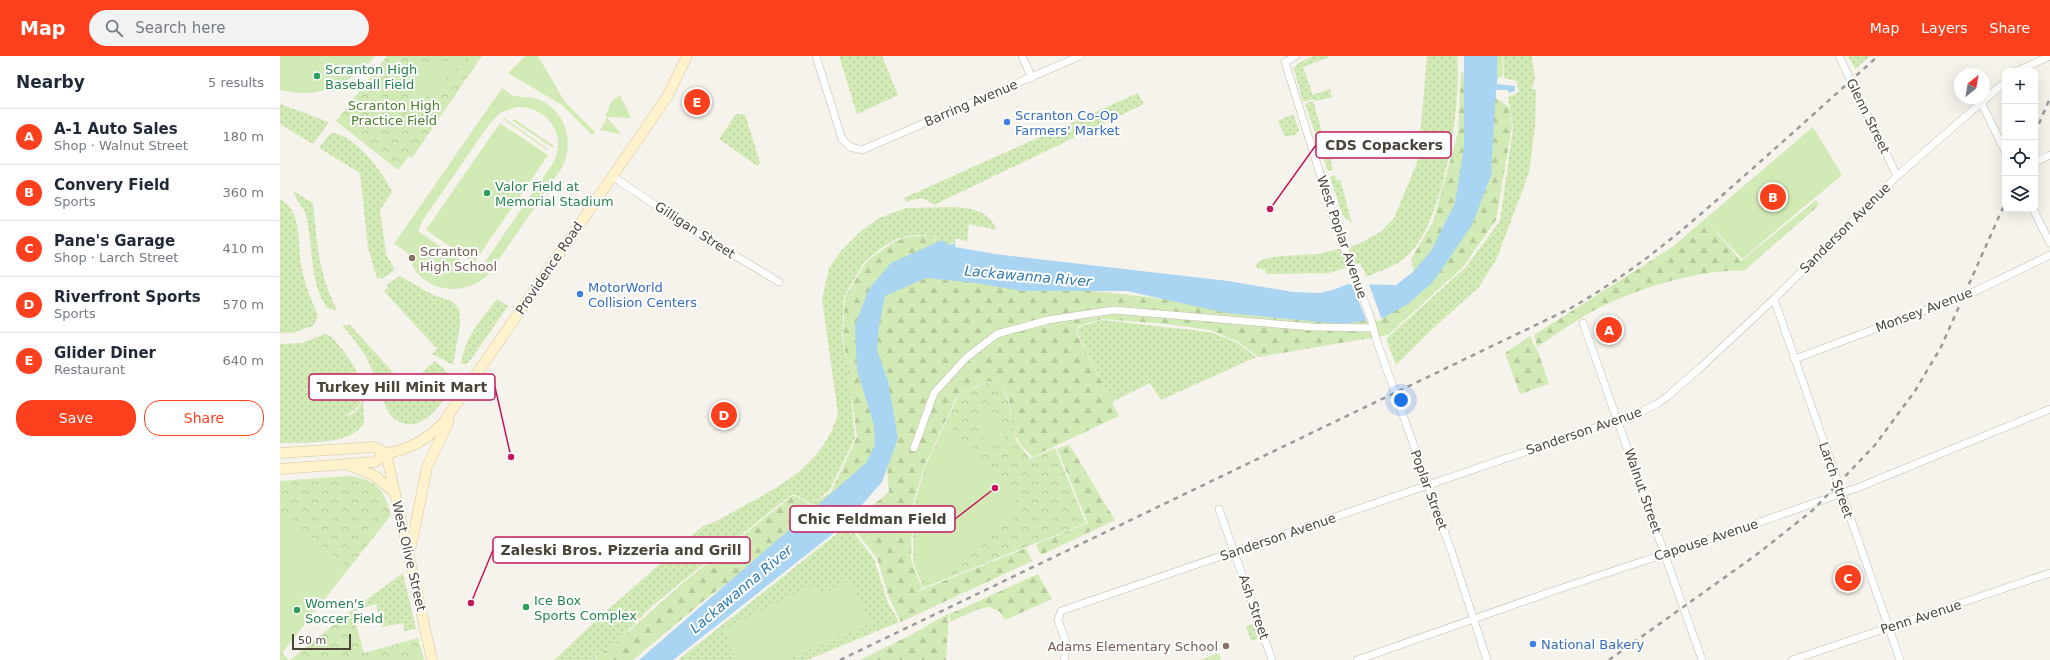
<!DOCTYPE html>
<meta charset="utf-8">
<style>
:root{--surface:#fff;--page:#f2f2f3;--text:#1f2937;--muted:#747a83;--line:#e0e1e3;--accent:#fc3f1d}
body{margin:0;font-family:"DejaVu Sans",sans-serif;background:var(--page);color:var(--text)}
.controls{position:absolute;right:12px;top:12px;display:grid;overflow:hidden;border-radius:8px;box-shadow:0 4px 16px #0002}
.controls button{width:36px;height:36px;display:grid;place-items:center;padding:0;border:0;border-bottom:1px solid var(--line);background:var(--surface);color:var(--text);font:20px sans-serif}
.compass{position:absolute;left:1674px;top:12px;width:36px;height:36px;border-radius:50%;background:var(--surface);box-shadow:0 4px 16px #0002;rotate:31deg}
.scale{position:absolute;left:12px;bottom:10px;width:59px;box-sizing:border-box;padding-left:4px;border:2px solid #4b4439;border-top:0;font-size:11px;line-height:14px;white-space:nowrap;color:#4b4439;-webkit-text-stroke:3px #fff;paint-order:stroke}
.you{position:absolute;left:1121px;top:344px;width:14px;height:14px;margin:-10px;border:3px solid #fff;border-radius:50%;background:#1a73e8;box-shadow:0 0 0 6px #1a73e833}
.badge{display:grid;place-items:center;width:26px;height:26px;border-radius:50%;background:var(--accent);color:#fff;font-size:13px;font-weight:700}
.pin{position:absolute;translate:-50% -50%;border:2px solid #fff;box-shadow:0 1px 4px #0006}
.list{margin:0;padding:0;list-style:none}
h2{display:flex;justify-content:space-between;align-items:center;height:52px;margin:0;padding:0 16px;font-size:17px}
h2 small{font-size:13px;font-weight:400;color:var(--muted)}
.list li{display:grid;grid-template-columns:26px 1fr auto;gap:12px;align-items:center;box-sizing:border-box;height:56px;padding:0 16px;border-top:1px solid var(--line)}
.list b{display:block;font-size:15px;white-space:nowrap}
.list p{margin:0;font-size:13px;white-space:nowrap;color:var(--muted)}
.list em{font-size:13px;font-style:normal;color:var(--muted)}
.actions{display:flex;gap:8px;padding:12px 16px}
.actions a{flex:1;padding:9px 0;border:1px solid var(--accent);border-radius:16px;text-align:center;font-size:14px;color:var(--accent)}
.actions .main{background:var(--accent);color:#fff}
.icon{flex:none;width:22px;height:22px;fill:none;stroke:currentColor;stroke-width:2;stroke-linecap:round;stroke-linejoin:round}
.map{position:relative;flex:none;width:1770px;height:604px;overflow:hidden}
header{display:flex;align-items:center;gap:24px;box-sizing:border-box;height:56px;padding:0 20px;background:var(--accent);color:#fff}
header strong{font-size:19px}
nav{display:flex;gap:22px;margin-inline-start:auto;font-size:14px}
.search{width:280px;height:36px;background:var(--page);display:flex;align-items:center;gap:10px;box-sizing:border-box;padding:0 14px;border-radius:22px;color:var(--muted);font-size:15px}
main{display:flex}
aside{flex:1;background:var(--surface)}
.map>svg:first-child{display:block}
.grass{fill:url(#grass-dots)}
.forest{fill:url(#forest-firs)}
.park{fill:url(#park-crowns)}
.pitch{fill:#d2eab5;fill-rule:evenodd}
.water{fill:#a9d4f2}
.pier{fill:#f6f3ec}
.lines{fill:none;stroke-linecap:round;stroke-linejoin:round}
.street-casing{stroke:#c2bbae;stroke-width:8}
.secondary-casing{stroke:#d6c79b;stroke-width:11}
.street{stroke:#fff;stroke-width:7}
.secondary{stroke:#fff3cd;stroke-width:10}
.rail{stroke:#9a9a9a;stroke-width:2.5;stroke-dasharray:5 5;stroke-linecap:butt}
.leisure-dot{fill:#2e9e5b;stroke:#fff;stroke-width:1.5}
.shop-dot{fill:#3f7fe0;stroke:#fff;stroke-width:1.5}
.education-dot{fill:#8d6e63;stroke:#fff;stroke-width:1.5}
.labels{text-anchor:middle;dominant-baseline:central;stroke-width:4;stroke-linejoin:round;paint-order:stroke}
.leisure-label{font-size:13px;fill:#27864d;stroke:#fff;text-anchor:start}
.street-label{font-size:13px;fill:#4b4439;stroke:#fff}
.park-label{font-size:13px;fill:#4a7f2a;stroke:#fff}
.shop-label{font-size:13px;fill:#366cbe;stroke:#fff;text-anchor:start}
.education-label{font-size:13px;fill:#785e54;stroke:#fff;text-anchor:start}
.water-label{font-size:14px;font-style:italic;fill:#2e7ab2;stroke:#fff}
.leader{fill:none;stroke:#c2185b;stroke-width:1.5}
.callout-dot{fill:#c2185b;stroke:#fff;stroke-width:1.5}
.callout{fill:#fff;stroke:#c2185b;stroke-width:1.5}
.callout-label{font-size:14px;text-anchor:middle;font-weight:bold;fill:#4b4439}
</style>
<header>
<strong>Map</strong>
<div class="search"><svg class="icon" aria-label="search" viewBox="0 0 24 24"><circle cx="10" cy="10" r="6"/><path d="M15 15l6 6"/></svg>Search here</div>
<nav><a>Map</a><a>Layers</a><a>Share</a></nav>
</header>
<main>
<aside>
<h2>Nearby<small>5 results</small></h2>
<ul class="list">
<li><span class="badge">A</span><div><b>A-1 Auto Sales</b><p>Shop · Walnut Street</p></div><em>180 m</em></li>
<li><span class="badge">B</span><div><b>Convery Field</b><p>Sports</p></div><em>360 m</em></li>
<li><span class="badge">C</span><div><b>Pane's Garage</b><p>Shop · Larch Street</p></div><em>410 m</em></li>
<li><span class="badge">D</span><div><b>Riverfront Sports</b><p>Sports</p></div><em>570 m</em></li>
<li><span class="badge">E</span><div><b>Glider Diner</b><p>Restaurant</p></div><em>640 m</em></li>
</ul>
<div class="actions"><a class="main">Save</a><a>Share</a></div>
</aside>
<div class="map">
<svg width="1770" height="604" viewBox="0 0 1770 604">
<defs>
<pattern id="grass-dots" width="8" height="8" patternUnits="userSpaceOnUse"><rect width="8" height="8" fill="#d2eab5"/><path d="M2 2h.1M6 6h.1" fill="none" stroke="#b6ca9c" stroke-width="1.8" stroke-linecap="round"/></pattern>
<pattern id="forest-firs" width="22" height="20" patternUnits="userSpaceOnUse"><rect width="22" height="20" fill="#d2eab5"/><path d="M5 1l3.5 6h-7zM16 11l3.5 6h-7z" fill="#b6ca9c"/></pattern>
<pattern id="park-crowns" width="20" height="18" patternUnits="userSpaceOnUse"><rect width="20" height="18" fill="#d2eab5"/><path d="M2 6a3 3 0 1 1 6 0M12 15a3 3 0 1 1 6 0" fill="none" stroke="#b6ca9c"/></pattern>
</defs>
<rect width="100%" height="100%" fill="#f6f3ec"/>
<g class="grass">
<polygon points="559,0 602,0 618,39 577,58"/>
<polygon points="1033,0 1048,0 1049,4 1047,2 1023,11 1033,39 1050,33 1052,41 1035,45 1034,43 1023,46 1014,13 1017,8"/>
<path d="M1147,0H1177C1182,47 1164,168 1127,200C1117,210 1099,215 1087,221L1080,207L1049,217L986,218L985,214L977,212L976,208L983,203L1001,200L1038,198L1079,188L1102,175L1114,162L1138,104Z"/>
<polygon points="1223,0 1252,0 1255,23 1252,32 1256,34 1255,71 1249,117 1217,202 1199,231 1158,268 1116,309 1106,283 1186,211 1220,165 1233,72 1228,41 1239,36 1236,25 1224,22"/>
<polygon points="1568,0 1590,0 1575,13"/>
<path d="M858,37L864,48L654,149C643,140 638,142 626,146L624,142Z"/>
<polygon points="1033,45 1043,80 1037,82 1025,48"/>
<polygon points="0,48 49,66 33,88 0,68"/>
<polygon points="456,58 465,58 480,107 477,110 439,83"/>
<path d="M1013,58L1019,74C1016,80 1011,80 1005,80L998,65Z"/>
<path d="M52,77C75,79 104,117 112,136L100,154L106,198L115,214L102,223L101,221L97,223L88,192L80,117L39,92L48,80Z"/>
<polygon points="1049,99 1053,114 1048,115 1043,101"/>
<polygon points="1055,119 1056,124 1060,123 1072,167 1063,160 1050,121"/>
<path d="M13,135L33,147C37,184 38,220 57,253L55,254L47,252C28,224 34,190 26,159C23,150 15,144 13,135Z"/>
<path d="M0,143C25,157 16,190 22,213C25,230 32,244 38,260L33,270L13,277H0Z"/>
<path d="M669,151C686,151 711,154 716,174L689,168L687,186L676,182L675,187L673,186L669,189L662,184L654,190L656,179H632L614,184L603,191L585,205L564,241L562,280L569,321L575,382L549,435L531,448L516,439H511L395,531L371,551L339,584L312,604H274L322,559L423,470L435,466C484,437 540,418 558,358L542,243L549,212L561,195L580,176L599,162L626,152Z"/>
<polygon points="120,220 153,239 172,245 179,253 180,269 173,309 152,298 157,293 104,235 108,232 106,229"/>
<path d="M217,243L228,250L189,306L186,308H181C185,281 201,263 217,243Z"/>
<polygon points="822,264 930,276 956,286 976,301 881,344 870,327 832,346 797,275 799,271"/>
<path d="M62,269H70L121,325L127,320L133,325L155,305L177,325C166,341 147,373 125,368C118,366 112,362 108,355C100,340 96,322 89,307C82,293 72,281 62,269Z"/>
<path d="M45,278C52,279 56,286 61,292C77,311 98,348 64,360C75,360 82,350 83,339L84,366C74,390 22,386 0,387V288L22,287Z"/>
<polygon points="568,469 594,503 607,545 619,566 527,604 398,604"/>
<polygon points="123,517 136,573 124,575 123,567 102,571 96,548 74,555 72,554"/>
<polygon points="973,568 978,583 971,585 966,571"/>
</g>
<g class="forest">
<polygon points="1210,0 1222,0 1223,19 1216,24"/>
<path d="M1181,16L1229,51L1232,71L1216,164L1183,211L1108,279L978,301L957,285L930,274L888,268L822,263L798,270L796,275L839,360L752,401C748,396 741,390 738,384C724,358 741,341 709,325L678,338L644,411L632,452L631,504L642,532L636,536L746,492L752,505L621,566L608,539L597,502L570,468L609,436L607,413L603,414L427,542L353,604H313L339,584L405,525L512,440H516L530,449L551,436L577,381L563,280L565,241L587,205L605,192L615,185L632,180L656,179L653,191L804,234L976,253L1136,228L1131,203L1153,166L1178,76Z"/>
<path d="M1536,144L1539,149L1464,215C1420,212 1344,236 1306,259C1289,269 1273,280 1257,291L1254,279L1391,192L1425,163L1461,205Z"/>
<polygon points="1250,280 1259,298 1269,328 1240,338 1225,297"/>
<polygon points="789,388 835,464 761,499 756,488 808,467 777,393"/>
<polygon points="758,518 772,543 725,564 720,556 709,551 696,554 670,566 670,558"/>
<polygon points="669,557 666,604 580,604 631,579"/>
</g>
<g class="park">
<polygon points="107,0 202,0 132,102 129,100 118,114 56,65"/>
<polygon points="709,326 720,331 728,344 736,384 750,403 775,392 806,467 643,532 633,505 633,453 645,411 679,338"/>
<path d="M68,420C97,423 103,432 111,459L2,597L9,604H0V425Z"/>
<polygon points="72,554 84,597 138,582 144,604 10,604"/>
<polygon points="939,597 941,604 919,604"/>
</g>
<g class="pitch">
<path d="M0,0H95C72,29 37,44 0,34Z"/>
<polygon points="245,0 258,0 285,46 315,76 312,79 282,49 228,17"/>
<polygon points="185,2 185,4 139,48 122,13"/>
<path d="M222,32C226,34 231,40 235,40C242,42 249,40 257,43C287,54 296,88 280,115L208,219C187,238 155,238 136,216C132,210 131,202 127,197C124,193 118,191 114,188ZM236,51C266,49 289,79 273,107L205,206L196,215L138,175L143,164L210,67L220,57Z"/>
<polygon points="340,39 351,62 325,61 331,46"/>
<polygon points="224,62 268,93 267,94 223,63"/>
<polygon points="327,62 340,76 340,78 320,74"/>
<polygon points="234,63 274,90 273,92 233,65"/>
<polygon points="220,67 268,99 194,207 146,174"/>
<polygon points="1533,71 1562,119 1462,203 1425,163"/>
<polygon points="716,355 726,386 706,393 696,361"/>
<polygon points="668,367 741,451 742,456 646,528 635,502 636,465 647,411"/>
<polygon points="0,456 69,511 0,597"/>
<polygon points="569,524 591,567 507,604 456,604 444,574 535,528 541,539"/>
</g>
<polygon class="water" points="1184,0 1217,0 1217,28 1235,30 1235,35 1229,37 1228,34 1216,34 1211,120 1192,169 1153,226 1128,248 1103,262 1063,268 946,257 847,235 742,235 696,227 646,222 605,240 599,270 597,294 608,325 618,382 602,426 564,469 393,604 359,604 586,407 595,389 594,369 577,314 575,269 589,233 611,207 662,184 669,189 675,187 675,191 715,198 948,225 1013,236 1039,237 1053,234 1068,228 1116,229 1133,216 1151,195 1175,147 1184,91"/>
<polygon class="pier" points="1071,226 1088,226 1102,264 1087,266"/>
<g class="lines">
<defs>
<g id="street">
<polyline points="536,0 562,83 570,91 582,94 800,0"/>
<polyline points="742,0 752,22"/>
<polyline points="1016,0 1005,6 1058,175 1091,263 1096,283 1172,497 1207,604"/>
<polyline points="1559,0 1617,120"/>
<polyline points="1737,15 1770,0"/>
<polyline points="1701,46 1725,95"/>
<polyline points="1755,106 1770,99"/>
<polyline points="332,120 414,175 499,226"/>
<polyline points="1753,153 1770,187"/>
<polyline points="1494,243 1620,604"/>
<polyline points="1303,267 1422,604"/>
<polyline points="1515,303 1696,235 1770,199"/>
<polyline points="634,392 654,337 686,302 717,278 768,264 834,254 1032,271 1093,272"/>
<polyline points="939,453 992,604"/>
<polyline points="784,604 787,589 778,564 781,555 1358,357 1377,348 1389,339 1420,312 1494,243 1617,120 1725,26"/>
<polyline points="1077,604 1279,533 1463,472 1577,432 1770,353"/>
<polyline points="1512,604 1770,517"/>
</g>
<g id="secondary">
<polyline points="0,397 94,391 106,397"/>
<polyline points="106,397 152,604"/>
<polyline points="71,410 95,420 115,437"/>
<path d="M0,413L95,406C110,393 113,398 129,391C142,386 153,377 163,367L387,41L407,0"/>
<polyline points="130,495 147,411 169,365"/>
</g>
</defs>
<use href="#street" class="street-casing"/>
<use href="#secondary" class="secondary-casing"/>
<use href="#street" class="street"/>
<use href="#secondary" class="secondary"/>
<g class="rail">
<polyline points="1755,77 1770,42"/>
<path d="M560,604L1289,253C1360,213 1411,167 1472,113C1514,76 1556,38 1598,0"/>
<polyline points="1329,604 1476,499 1533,454 1595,389 1635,335 1661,291 1725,147"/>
</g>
</g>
<g class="leisure-dot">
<circle cx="37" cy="20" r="4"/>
<circle cx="207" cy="137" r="4"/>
<circle cx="246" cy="551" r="4"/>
<circle cx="17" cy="554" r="4"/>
</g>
<g class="shop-dot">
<circle cx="727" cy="66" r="4"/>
<circle cx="300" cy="238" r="4"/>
<circle cx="1253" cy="588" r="4"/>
</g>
<g class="education-dot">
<circle cx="132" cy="202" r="4"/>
<circle cx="946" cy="590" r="4"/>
</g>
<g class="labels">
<g class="leisure-label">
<text x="45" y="13">Scranton High<tspan x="45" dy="15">Baseball Field</tspan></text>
<text x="215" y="130">Valor Field at<tspan x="215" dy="15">Memorial Stadium</tspan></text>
<text x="254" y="544">Ice Box<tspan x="254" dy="15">Sports Complex</tspan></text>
<text x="25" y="547">Women's<tspan x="25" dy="15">Soccer Field</tspan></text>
</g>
<g class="street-label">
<text transform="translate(691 47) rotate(-23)">Barring Avenue</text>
<text transform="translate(1588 60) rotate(64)">Glenn Street</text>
<text transform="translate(1565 172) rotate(-45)">Sanderson Avenue</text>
<text transform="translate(415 174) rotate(33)">Gilligan Street</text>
<text transform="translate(1062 181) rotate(71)">West Poplar Avenue</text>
<text transform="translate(269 212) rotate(-56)">Providence Road</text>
<text transform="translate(1644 254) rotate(-21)">Monsey Avenue</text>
<text transform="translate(1304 375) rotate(-19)">Sanderson Avenue</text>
<text transform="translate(1556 424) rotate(71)">Larch Street</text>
<text transform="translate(1149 434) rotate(70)">Poplar Street</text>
<text transform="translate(1363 435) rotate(71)">Walnut Street</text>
<text transform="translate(998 481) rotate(-19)">Sanderson Avenue</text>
<text transform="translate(1426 484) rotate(-18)">Capouse Avenue</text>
<text transform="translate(129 500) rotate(77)">West Olive Street</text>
<text transform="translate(974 551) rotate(71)">Ash Street</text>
<text transform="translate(1641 561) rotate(-18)">Penn Avenue</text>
</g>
<g class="park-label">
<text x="114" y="49">Scranton High<tspan x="114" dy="15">Practice Field</tspan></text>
</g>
<g class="shop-label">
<text x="735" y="59">Scranton Co-Op<tspan x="735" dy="15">Farmers' Market</tspan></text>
<text x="308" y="231">MotorWorld<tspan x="308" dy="15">Collision Centers</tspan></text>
<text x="1261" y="588">National Bakery</text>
</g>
<g class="education-label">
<text x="140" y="195">Scranton<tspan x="140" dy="15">High School</tspan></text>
<text x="938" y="590" text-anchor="end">Adams Elementary School</text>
</g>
<g class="water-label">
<text transform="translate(748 220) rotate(5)">Lackawanna River</text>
<text transform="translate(461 533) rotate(-40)">Lackawanna River</text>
</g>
</g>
<path class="leader" d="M990 153L1036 89M231 401L215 331M715 432L675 463M191 547L213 494"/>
<g class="callout-dot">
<circle cx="990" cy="153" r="4"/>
<circle cx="231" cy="401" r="4"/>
<circle cx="715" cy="432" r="4"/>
<circle cx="191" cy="547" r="4"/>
</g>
<g class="callout">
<rect x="1036" y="76" width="135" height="26" rx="4"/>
<rect x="29" y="318" width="186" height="26" rx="4"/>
<rect x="510" y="450" width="165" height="26" rx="4"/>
<rect x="213" y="481" width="257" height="26" rx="4"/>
</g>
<g class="callout-label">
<text x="1104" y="94">CDS Copackers</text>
<text x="122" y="336">Turkey Hill Minit Mart</text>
<text x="592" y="468">Chic Feldman Field</text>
<text x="341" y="499">Zaleski Bros. Pizzeria and Grill</text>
</g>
</svg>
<div class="controls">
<button>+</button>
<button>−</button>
<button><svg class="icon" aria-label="locate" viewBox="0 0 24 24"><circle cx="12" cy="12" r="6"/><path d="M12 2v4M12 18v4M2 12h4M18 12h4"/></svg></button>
<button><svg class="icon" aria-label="layers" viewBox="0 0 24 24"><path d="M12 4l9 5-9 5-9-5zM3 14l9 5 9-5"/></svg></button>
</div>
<svg class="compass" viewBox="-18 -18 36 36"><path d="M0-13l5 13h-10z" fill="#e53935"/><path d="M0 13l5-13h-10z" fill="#747a83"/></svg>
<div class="scale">50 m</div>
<div class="you"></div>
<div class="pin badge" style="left:1329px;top:274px">A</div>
<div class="pin badge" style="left:1493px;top:141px">B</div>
<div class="pin badge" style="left:1568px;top:522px">C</div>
<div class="pin badge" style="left:444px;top:359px">D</div>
<div class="pin badge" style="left:417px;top:46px">E</div>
</div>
</main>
